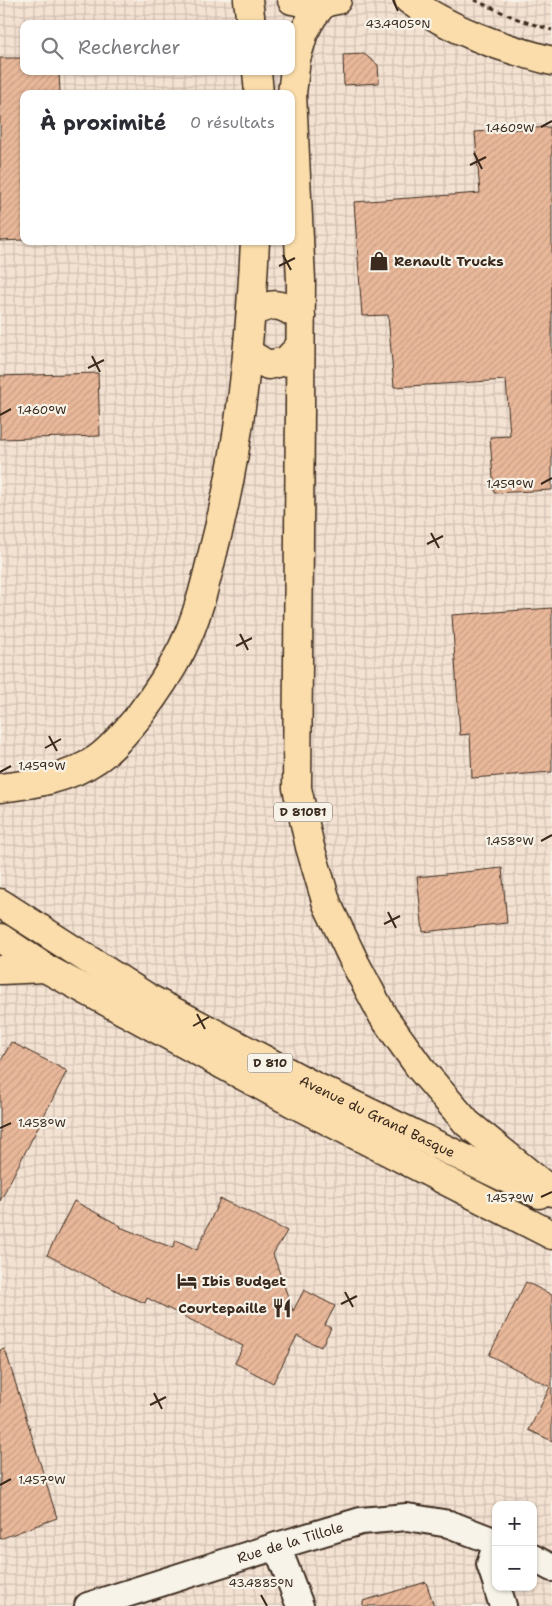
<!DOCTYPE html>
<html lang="fr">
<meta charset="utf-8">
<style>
:root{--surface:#fff;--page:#f7f7f7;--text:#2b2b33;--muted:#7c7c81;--line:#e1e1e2}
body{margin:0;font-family:"Shantell Sans",sans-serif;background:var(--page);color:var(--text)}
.controls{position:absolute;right:15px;bottom:15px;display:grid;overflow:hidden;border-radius:10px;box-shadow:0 1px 4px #0004}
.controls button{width:45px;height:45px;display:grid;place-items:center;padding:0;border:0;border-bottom:1px solid var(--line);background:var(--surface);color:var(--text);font:25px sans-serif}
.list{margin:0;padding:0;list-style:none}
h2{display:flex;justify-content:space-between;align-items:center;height:65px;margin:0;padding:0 20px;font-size:21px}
h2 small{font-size:16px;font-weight:400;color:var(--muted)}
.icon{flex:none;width:28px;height:28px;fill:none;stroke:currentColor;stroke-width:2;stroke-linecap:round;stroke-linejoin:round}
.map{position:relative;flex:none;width:552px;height:1606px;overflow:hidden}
.search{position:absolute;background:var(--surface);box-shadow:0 1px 4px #0004;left:20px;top:20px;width:275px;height:55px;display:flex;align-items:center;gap:12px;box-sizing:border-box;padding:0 18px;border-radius:10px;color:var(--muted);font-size:19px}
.panel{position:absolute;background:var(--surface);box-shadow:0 1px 4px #0004;left:20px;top:90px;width:275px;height:155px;border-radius:10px}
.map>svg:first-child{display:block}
.industrial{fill:url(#industrial-grid);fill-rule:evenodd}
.building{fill:url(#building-hatch);stroke:#3b2a1e}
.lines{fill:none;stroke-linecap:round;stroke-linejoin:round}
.minor-casing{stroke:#3b2a1e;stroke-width:30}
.major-casing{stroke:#3b2a1e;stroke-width:31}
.path{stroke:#3b2a1e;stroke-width:3;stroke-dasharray:5 4;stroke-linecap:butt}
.minor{stroke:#f7f3e8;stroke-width:26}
.major{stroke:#fbddab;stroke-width:28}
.ticks{fill:none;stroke:#3b2a1e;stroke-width:2}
.labels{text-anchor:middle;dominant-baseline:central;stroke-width:4.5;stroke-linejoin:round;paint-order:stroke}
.shield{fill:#f7f3e8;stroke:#73665b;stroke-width:1}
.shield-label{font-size:12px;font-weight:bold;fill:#3b2a1e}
.poi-label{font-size:14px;font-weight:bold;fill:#3b2a1e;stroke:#f7f3e8;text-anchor:start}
.street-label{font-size:14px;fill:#3b2a1e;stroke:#f7f3e8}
.ticks-label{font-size:12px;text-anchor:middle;fill:#3b2a1e;stroke:#f7f3e8;stroke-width:4.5;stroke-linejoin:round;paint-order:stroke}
</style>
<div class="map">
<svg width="552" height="1606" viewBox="0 0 552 1606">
<defs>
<pattern id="industrial-grid" width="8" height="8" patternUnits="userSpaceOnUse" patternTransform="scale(1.25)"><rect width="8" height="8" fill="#f3e1d1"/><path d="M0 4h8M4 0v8" fill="none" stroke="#d1c1b3"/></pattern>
<pattern id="building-hatch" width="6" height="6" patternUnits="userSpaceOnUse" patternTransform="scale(1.25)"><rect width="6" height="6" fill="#e9b89a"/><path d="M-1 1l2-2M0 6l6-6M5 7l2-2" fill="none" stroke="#c99e84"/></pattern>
</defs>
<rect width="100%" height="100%" fill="#f7f3e8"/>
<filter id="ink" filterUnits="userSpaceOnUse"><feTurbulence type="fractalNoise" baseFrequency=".02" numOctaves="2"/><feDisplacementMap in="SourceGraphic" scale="10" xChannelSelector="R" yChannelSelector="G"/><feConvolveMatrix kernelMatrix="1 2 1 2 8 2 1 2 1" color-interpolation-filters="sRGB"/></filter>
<g filter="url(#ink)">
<path class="industrial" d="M0,0H552V1606H0ZM24,24H291V71H24ZM24,94H291V241H24ZM496,1505H533V1587H496Z"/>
<g class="building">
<polygon points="364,54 378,65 379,83 344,85 343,55"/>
<polygon points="0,58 24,58 24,71 59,71 60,94 24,94 24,240 0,241"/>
<polygon points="550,127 550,136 552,136 552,490 494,493 490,437 510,436 506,380 394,387 388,315 362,316 354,202 480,193 475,132"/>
<polygon points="98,373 100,436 0,439 0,376"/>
<polygon points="552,608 552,772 472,778 470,734 460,735 452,615"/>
<polygon points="502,868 507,923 423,932 417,877"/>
<polygon points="11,1042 67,1071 0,1201 0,1063"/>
<polygon points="220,1199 249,1212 287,1231 273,1254 293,1311 304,1290 335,1306 325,1325 331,1328 321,1347 297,1336 273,1383 235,1363 243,1346 147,1298 145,1303 123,1294 47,1255 74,1201 121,1226 120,1227 173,1248 176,1240 197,1250"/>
<polygon points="526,1282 552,1295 552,1441 529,1430 550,1387 489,1355"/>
<polygon points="5,1349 57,1518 0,1539 0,1350"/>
<polygon points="426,1582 434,1606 363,1606 363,1601"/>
</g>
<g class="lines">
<defs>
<g id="minor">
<polyline points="277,1546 300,1606"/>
<polyline points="496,1546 490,1564 496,1582"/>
<polyline points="533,1558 552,1568"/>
<polyline points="497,1587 503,1606"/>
<path id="s1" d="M88,1606L277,1546L361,1521L407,1517L449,1524L496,1542"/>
</g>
<g id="major">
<polyline points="248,0 251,24"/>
<path d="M292,0C307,4 322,4 337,0"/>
<path d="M409,0C451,31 502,48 552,61"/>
<polyline points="324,3 313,16 304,32 296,59 292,94 301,280 297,788 310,847 327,904 355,963 383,1016 420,1068 467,1123 552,1192"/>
<polyline points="257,71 259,94"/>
<path d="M251,312C276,302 279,303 301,317"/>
<polyline points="248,353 268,365 286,361 300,346"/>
<path d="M0,788C34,784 68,779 97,759C112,749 127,730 139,716C155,695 170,673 182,649C197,619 205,585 213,552C240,450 250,346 255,241"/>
<path id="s2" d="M0,903L150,999L312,1085L539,1194"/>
<polyline points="0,938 45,968 293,1103 552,1235"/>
<polyline points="0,970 45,968"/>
</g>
</defs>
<use href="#minor" class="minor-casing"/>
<use href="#major" class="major-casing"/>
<polyline class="path" points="474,0 520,20 552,30"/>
<use href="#minor" class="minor"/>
<use href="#major" class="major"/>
</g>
</g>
<path class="ticks" d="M393,0L398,11M541,127L552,121M474,153L482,169M470,165L486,157M283,255L291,270M279,266L295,258M92,356L100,372M88,368L104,360M0,415L11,409M541,484L552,478M431,533L439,548M427,544L443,536M240,634L248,650M236,646L252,638M49,736L57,751M45,748L61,739M0,772L11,766M541,841L552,835M388,912L396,928M384,924L400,916M197,1014L205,1029M193,1026L209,1017M0,1128L11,1123M541,1197L552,1192M345,1292L353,1307M341,1304L357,1296M154,1393L162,1409M150,1405L166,1397M0,1485L11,1479M261,1595L267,1606"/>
<defs>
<symbol id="shop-bare" viewBox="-9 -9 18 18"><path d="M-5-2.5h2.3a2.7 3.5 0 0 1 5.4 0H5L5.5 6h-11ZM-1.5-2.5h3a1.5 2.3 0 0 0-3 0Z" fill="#3b2a1e" stroke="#f7f3e8" stroke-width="2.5" paint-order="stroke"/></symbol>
<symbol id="hotel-bare" viewBox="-9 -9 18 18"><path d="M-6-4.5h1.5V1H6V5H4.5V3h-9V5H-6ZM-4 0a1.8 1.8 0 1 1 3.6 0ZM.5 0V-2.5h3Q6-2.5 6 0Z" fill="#3b2a1e" stroke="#f7f3e8" stroke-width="2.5" paint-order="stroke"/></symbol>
<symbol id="restaurant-bare" viewBox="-9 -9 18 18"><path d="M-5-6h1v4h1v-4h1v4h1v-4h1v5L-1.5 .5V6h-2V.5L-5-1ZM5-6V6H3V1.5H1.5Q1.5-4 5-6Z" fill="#3b2a1e" stroke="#f7f3e8" stroke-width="2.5" paint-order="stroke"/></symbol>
</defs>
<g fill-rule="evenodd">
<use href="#shop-bare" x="365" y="247" width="28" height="28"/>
<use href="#hotel-bare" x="173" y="1267" width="28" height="28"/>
<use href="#restaurant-bare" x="268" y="1294" width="28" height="28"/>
</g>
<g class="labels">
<g class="shield">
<rect x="274" y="802.5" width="58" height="19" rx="4"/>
<rect x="247.5" y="1053.5" width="45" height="19" rx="4"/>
</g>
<g class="shield-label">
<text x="303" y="812">D 810B1</text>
<text x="270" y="1063">D 810</text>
</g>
<g class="poi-label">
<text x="394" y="261">Renault Trucks</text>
<text x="202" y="1281">Ibis Budget</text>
<text x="267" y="1308" text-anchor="end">Courtepaille</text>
</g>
<g class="street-label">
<text stroke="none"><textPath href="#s2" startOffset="434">Avenue du Grand Basque</textPath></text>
<text stroke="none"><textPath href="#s1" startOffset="212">Rue de la Tillole</textPath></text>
</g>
</g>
<g class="ticks-label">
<text x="398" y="28">43.4905°N</text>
<text x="510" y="132">1.460°W</text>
<text x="42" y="414">1.460°W</text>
<text x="510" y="488">1.459°W</text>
<text x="42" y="770">1.459°W</text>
<text x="510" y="845">1.458°W</text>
<text x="42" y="1127">1.458°W</text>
<text x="510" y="1202">1.457°W</text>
<text x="42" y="1484">1.457°W</text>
<text x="261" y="1587">43.4885°N</text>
</g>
</svg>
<div class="controls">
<button>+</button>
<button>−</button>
</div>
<div class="search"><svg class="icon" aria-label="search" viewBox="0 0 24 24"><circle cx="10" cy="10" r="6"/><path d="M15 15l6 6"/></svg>Rechercher</div>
<section class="panel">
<h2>À proximité<small>0 résultats</small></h2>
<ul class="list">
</ul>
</section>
</div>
